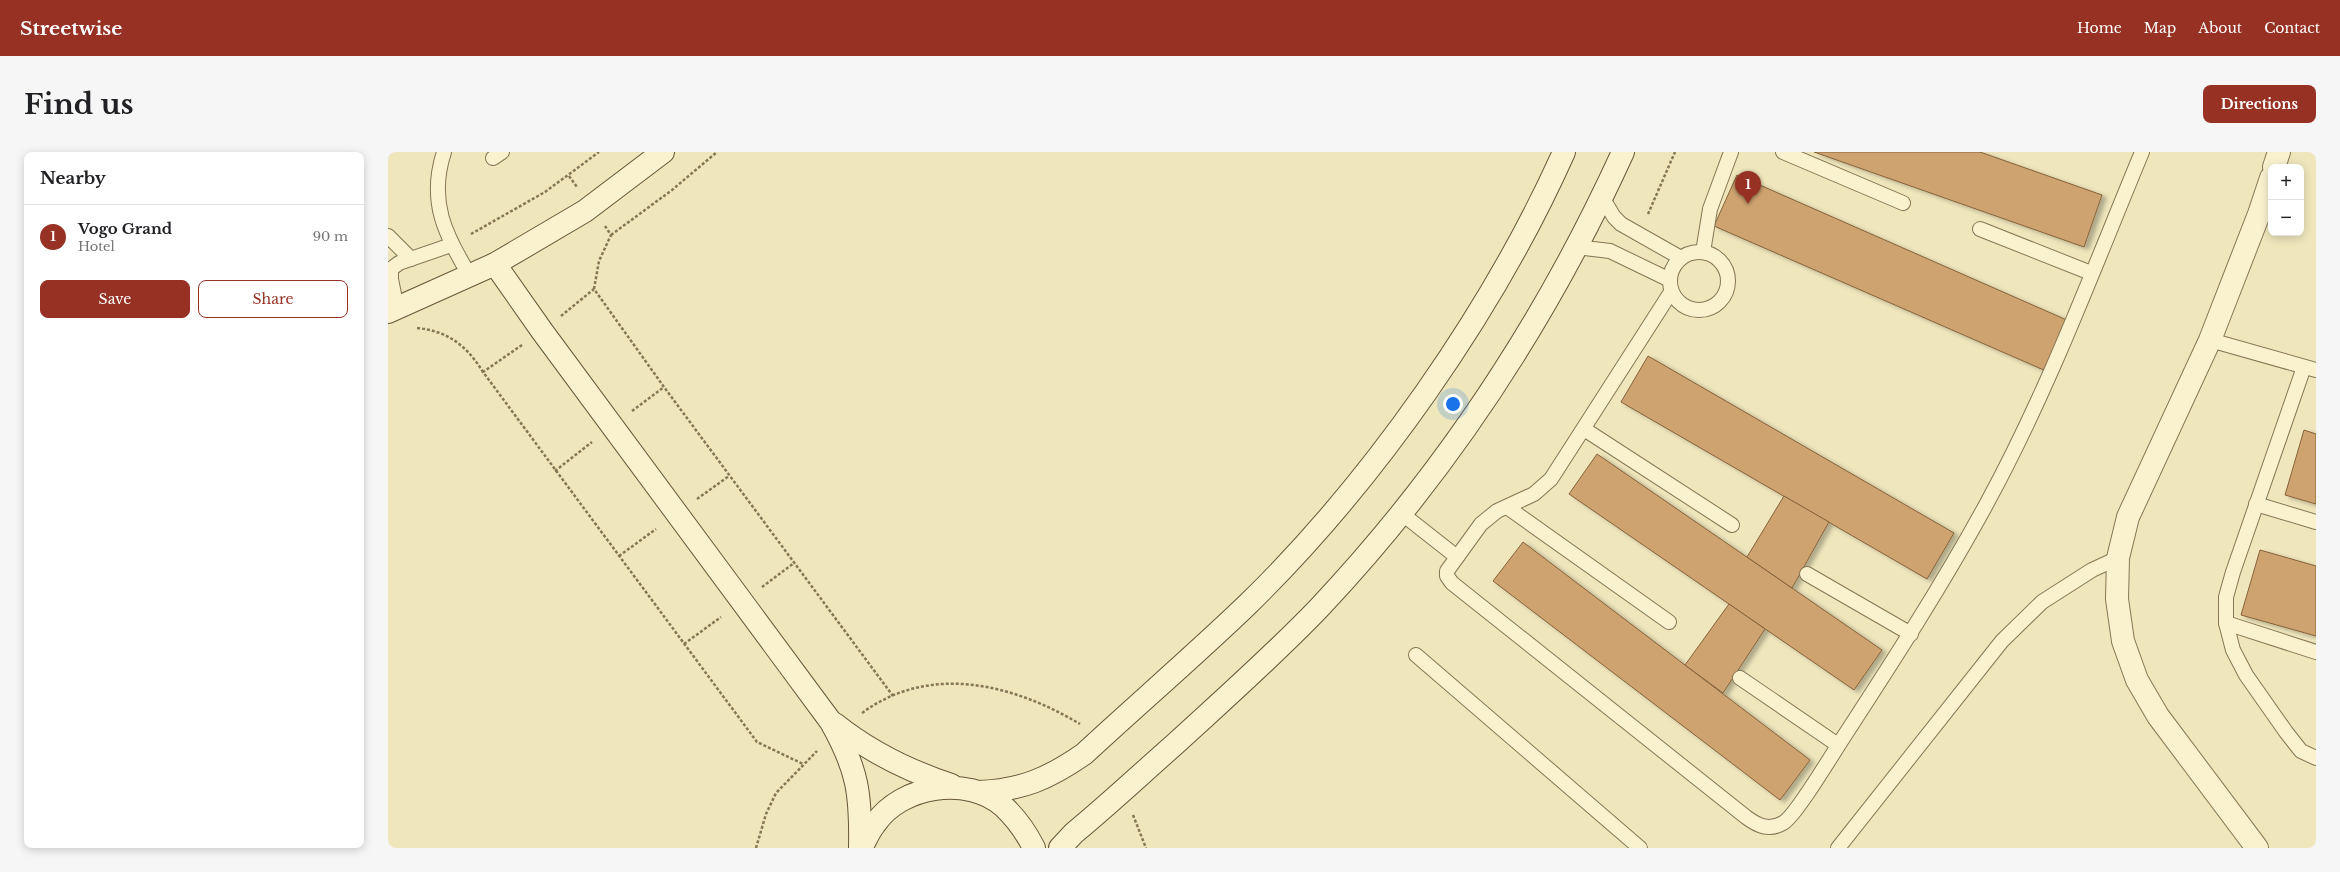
<!DOCTYPE html>
<meta charset="utf-8">
<style>
:root{--surface:#fff;--page:#f6f6f6;--text:#202124;--muted:#757577;--line:#e0e0e0;--accent:#973124}
body{margin:0;font-family:"Libre Baskerville",serif;background:var(--page);color:var(--text)}
.controls{position:absolute;right:12px;top:12px;display:grid;overflow:hidden;border-radius:8px;box-shadow:0 2px 10px #0003}
.controls button{width:36px;height:36px;display:grid;place-items:center;padding:0;border:0;border-bottom:1px solid var(--line);background:var(--surface);color:var(--text);font:20px sans-serif}
.you{position:absolute;left:1065px;top:252px;width:14px;height:14px;margin:-10px;border:3px solid #fff;border-radius:50%;background:#1a73e8;box-shadow:0 0 0 6px #1a73e833}
.badge{display:grid;place-items:center;width:26px;height:26px;border-radius:50%;background:var(--accent);color:#fff;font-size:13px;font-weight:700}
.pin{position:absolute;translate:-50% -33px;filter:drop-shadow(0 1px 2px #0008)}
.pin::after{content:'';position:absolute;top:21px;width:14px;height:12px;background:inherit;clip-path:polygon(0 0,100% 0,50% 100%)}
.list{margin:0;padding:0;list-style:none}
h2{display:flex;justify-content:space-between;align-items:center;height:52px;margin:0;padding:0 16px;font-size:17px}
h2 small{font-size:13px;font-weight:400;color:var(--muted)}
.list li{display:grid;grid-template-columns:26px 1fr auto;gap:12px;align-items:center;box-sizing:border-box;height:64px;padding:0 16px;border-top:1px solid var(--line)}
.list b{display:block;font-size:15px;white-space:nowrap}
.list p{margin:0;font-size:13px;white-space:nowrap;color:var(--muted)}
.list em{font-size:13px;font-style:normal;color:var(--muted)}
.actions{display:flex;gap:8px;padding:12px 16px}
.actions a{flex:1;padding:9px 0;border:1px solid var(--accent);border-radius:8px;text-align:center;font-size:14px;color:var(--accent)}
.actions .main{background:var(--accent);color:#fff}
.map{position:relative;flex:none;width:1928px;height:696px;overflow:hidden;border-radius:8px}
header{display:flex;align-items:center;gap:24px;box-sizing:border-box;height:56px;padding:0 20px;background:var(--accent);color:#fff}
header strong{font-size:19px}
nav{display:flex;gap:22px;margin-inline-start:auto;font-size:14px}
.intro{display:flex;align-items:center;justify-content:space-between;box-sizing:border-box;height:96px;padding:0 24px}
h1{margin:0;font-size:28px}
.button{padding:10px 18px;border-radius:8px;background:var(--accent);color:#fff;font-size:14px;font-weight:700}
main{display:flex;gap:24px;padding:0 24px}
aside{flex:1;background:var(--surface);border-radius:8px;box-shadow:0 2px 10px #0003}
.map>svg:first-child{display:block}
.building{fill:#cea370;stroke:#86623a;filter:url(#shadow)}
.lines{fill:none;stroke-linecap:round;stroke-linejoin:round}
.lane-casing{stroke:#867655;stroke-width:16}
.street-casing{stroke:#867655;stroke-width:24}
.secondary-casing{stroke:#685639;stroke-width:24}
.path{stroke:#867655;stroke-width:2.5;stroke-dasharray:3 2;stroke-linecap:butt}
.lane{stroke:#faf2cf;stroke-width:14}
.street{stroke:#faf2cf;stroke-width:22}
.secondary{stroke:#faf2cf;stroke-width:22}
</style>
<header>
<strong>Streetwise</strong>
<nav><a>Home</a><a>Map</a><a>About</a><a>Contact</a></nav>
</header>
<div class="intro"><h1>Find us</h1><a class="button">Directions</a></div>
<main>
<aside>
<h2>Nearby<small></small></h2>
<ul class="list">
<li><span class="badge">1</span><div><b>Vogo Grand</b><p>Hotel</p></div><em>90 m</em></li>
</ul>
<div class="actions"><a class="main">Save</a><a>Share</a></div>
</aside>
<div class="map">
<svg width="1928" height="696" viewBox="0 0 1928 696">
<defs>
<filter id="shadow"><feDropShadow dx="4.5" dy="2.5" stdDeviation="2" flood-color="#0004"/></filter>
</defs>
<rect width="100%" height="100%" fill="#efe6bc"/>
<g class="building">
<polygon points="1426,0 1592,0 1714,43 1696,95"/>
<polygon points="1349,23 1681,169 1658,219 1326,74"/>
<polygon points="1260,204 1566,381 1539,427 1233,250"/>
<polygon points="1916,278 1928,282 1928,352 1897,343"/>
<polygon points="1209,302 1494,498 1466,538 1181,342"/>
<polygon points="1396,344 1441,370 1404,436 1359,405"/>
<polygon points="1135,390 1422,608 1392,648 1105,429"/>
<polygon points="1872,398 1928,414 1928,484 1853,463"/>
<polygon points="1341,452 1377,477 1335,541 1297,513"/>
</g>
<g class="lines">
<defs>
<g id="lane">
<path d="M56,0C40,49 57,83 82,124"/>
<polyline points="1395,0 1515,51"/>
<polyline points="105,6 114,0"/>
<polyline points="1214,45 1226,65 1233,72 1293,106"/>
<polyline points="1592,77 1703,121"/>
<polyline points="0,84 23,107"/>
<polyline points="1188,95 1222,99 1282,128"/>
<circle cx="1311" cy="129" r="29"/>
<polyline points="1315,100 1322,57 1343,0"/>
<path d="M1283,140L1163,327L1146,342L1109,359L1093,372L1059,419V424L1064,431L1358,665C1370,674 1381,679 1395,671C1407,665 1445,601 1455,586C1505,509 1555,432 1599,351C1660,239 1705,118 1754,0"/>
<polyline points="9,157 3,127 3,117 11,111 63,93"/>
<polyline points="1822,188 1928,218"/>
<polyline points="1916,215 1845,420 1838,445 1838,471 1845,498 1858,523 1898,580 1913,599 1928,606"/>
<polyline points="1196,277 1344,373"/>
<polyline points="1868,352 1928,370"/>
<polyline points="1119,355 1281,470"/>
<polyline points="1013,361 1069,405"/>
<polyline points="1419,422 1523,482"/>
<polyline points="1838,471 1928,500"/>
<polyline points="1028,503 1252,696"/>
<polyline points="1352,526 1450,593"/>
<polyline points="1450,696 1614,489 1654,450 1704,418 1730,406"/>
</g>
<g id="street">
<polyline points="1886,15 1891,0"/>
<polyline points="1869,696 1770,564 1749,528 1735,489 1729,447 1730,406 1740,365 1822,188 1871,62 1883,26"/>
</g>
<g id="secondary">
<path d="M107,112L154,179L443,570C470,618 473,642 472,696"/>
<polyline points="0,160 107,112 197,59 275,0"/>
<path d="M447,572C482,600 521,619 563,633"/>
<path d="M590,640C634,638 660,627 696,602C750,552 807,503 860,452C985,330 1105,159 1176,0"/>
<path d="M473,696C478,688 481,679 487,672C513,633 580,623 615,654C629,667 638,680 646,696"/>
<path d="M672,696L686,681C720,653 753,622 786,593C835,548 885,504 931,456C1057,322 1159,167 1235,0"/>
</g>
</defs>
<use href="#lane" class="lane-casing"/>
<use href="#street" class="street-casing"/>
<use href="#secondary" class="secondary-casing"/>
<g class="path">
<polyline points="181,24 189,35"/>
<polyline points="1260,62 1287,0"/>
<polyline points="83,82 157,40 211,0"/>
<polyline points="223,83 284,38 329,0"/>
<polyline points="206,137 211,109 223,83 217,74"/>
<polyline points="173,164 206,137 276,235 505,544"/>
<path d="M29,176C60,179 79,194 95,220"/>
<polyline points="134,193 95,220 369,590 415,612"/>
<polyline points="244,259 276,235"/>
<polyline points="167,319 204,290"/>
<polyline points="309,347 341,324"/>
<polyline points="231,404 268,377"/>
<polyline points="374,435 406,411"/>
<polyline points="296,492 333,465"/>
<path d="M474,561C542,511 625,532 692,572"/>
<polyline points="745,663 758,696"/>
<polyline points="368,696 378,662 388,641 429,599"/>
</g>
<use href="#lane" class="lane"/>
<use href="#street" class="street"/>
<use href="#secondary" class="secondary"/>
</g>
</svg>
<div class="controls">
<button>+</button>
<button>−</button>
</div>
<div class="you"></div>
<div class="pin badge" style="left:1360px;top:52px">1</div>
</div>
</main>
